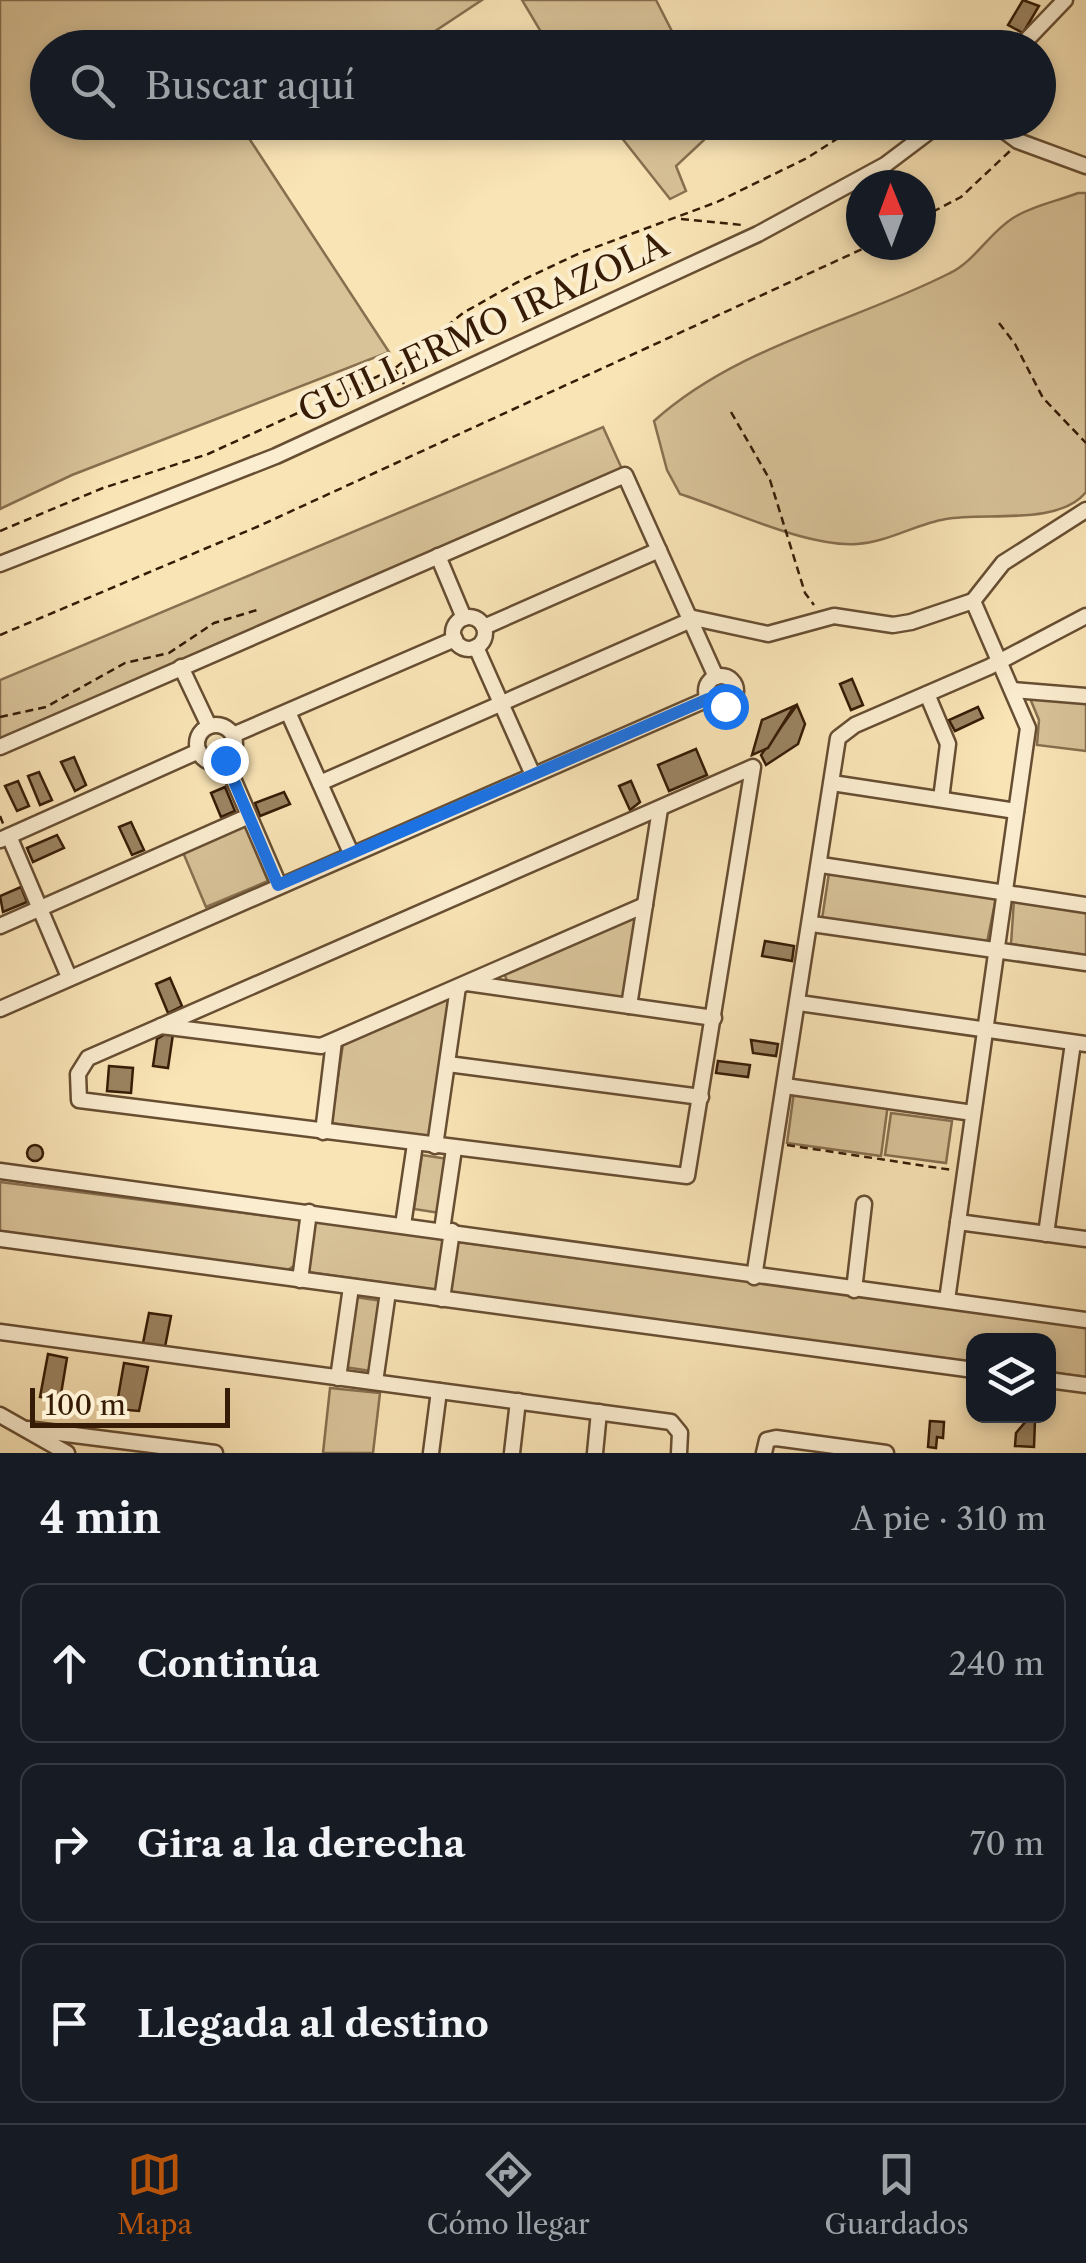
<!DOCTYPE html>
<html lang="es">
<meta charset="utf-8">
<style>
:root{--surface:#171b24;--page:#242831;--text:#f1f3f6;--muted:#9ea1a6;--line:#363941;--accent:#b45309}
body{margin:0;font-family:"Libre Caslon Text",serif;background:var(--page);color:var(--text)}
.controls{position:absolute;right:30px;bottom:30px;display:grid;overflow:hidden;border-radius:20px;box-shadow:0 5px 15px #0003}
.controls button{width:90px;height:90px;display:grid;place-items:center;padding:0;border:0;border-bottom:2px solid var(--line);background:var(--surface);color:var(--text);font:50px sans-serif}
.compass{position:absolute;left:846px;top:170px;width:90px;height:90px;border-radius:50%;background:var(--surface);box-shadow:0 5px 15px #0003;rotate:359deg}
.scale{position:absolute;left:30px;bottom:25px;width:200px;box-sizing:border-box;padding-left:10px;border:5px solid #361c06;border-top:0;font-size:28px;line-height:35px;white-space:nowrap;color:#361c06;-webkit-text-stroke:8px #fbedd0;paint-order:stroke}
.stop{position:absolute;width:30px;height:30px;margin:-22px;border:8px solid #1a73e8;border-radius:50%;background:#fff}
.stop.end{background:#1a73e8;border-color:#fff;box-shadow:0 2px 10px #0008}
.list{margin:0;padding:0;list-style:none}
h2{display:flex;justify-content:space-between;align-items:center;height:130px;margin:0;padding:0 40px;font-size:42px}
h2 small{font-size:32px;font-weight:400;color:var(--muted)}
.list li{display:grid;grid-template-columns:65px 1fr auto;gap:30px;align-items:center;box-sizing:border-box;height:160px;margin:0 20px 20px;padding:0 20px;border:2px solid var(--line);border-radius:20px}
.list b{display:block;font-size:38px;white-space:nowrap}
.list em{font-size:32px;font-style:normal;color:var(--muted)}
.icon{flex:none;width:55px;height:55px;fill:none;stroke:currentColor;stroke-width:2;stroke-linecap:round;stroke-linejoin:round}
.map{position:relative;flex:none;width:1086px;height:1453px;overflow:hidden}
.search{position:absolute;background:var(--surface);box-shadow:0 5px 15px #0003;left:30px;right:30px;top:30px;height:110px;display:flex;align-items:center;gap:25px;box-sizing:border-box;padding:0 35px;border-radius:55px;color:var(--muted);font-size:38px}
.sheet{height:670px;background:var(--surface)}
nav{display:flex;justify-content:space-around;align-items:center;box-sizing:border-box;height:140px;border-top:2px solid var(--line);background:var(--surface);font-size:28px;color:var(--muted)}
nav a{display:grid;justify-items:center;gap:5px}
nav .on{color:var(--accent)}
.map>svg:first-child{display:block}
.green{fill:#d8c298;stroke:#876f4f;stroke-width:2.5}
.building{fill:#9b8462;stroke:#361c06;stroke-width:2.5}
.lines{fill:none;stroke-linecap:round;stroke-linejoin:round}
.minor-casing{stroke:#674e32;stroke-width:19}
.path{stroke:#361c06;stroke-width:2.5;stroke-dasharray:8 5;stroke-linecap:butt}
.minor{stroke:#fbedd0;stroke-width:14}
.route{stroke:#1a73e8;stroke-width:12}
.labels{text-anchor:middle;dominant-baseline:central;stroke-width:8;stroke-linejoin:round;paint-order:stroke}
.street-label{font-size:35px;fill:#361c06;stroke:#fbedd0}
</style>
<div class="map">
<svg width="1086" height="1453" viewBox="0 0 1086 1453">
<rect width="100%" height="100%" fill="#f9e4b6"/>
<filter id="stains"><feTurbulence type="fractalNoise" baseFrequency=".002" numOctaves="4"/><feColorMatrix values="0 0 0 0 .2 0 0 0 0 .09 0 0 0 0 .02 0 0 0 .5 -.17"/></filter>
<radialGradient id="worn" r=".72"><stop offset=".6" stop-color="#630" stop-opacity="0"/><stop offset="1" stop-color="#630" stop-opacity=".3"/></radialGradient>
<g class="green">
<polygon points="0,0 482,0 411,47 48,48 48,122 239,123 389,352 72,475 0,509"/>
<polygon points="522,0 656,0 680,47 550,47"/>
<polygon points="610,123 703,123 704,140 676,166 686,191 670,199"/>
<path d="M1078,193H1086V492C1059,526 985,512 946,519C916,524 888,542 857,544C806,547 730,510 680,494L667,470L654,421C737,346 852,323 950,273C975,261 989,233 1013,218C1031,206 1058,201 1078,193Z"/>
<polygon points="603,427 622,469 0,738 0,680"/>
<polygon points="1029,696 1086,701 1086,751 1037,745 1039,720"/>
<polygon points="244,823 268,881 206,907 182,850"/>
<polygon points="829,873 996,898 987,942 822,919"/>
<polygon points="1014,900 1086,911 1086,955 1011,944"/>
<polygon points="639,913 624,999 508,983 504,973"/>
<polygon points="450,996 430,1137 331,1123 343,1044"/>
<polygon points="794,1092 888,1104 881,1156 787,1143"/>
<polygon points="891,1113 952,1121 946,1163 885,1155"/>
<polygon points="422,1155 448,1159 440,1213 414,1209"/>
<polygon points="0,1182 299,1220 302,1227 295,1265 288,1270 0,1231"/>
<polygon points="315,1221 444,1239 437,1290 308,1272"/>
<polygon points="458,1242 1086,1327 1086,1377 1049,1372 1048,1340 974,1340 973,1362 450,1294"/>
<polygon points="355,1297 382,1301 371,1371 344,1367"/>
<polygon points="330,1388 380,1393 373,1453 323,1453"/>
</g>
<g class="building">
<polygon points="1023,0 1039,6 1023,33 1008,25"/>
<polygon points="852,679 863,705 851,710 840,684"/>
<polygon points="797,705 805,724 798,744 766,765 761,755"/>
<polygon points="794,706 768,748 752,755 762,720"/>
<polygon points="978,707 983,718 955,731 949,720"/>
<polygon points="696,749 707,775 669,791 658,765"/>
<polygon points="74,757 86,785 75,791 61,762"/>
<polygon points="39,772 52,800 40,805 28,776"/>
<polygon points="18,781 29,806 17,811 5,786"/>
<polygon points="631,781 640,802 630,810 619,786"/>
<polygon points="225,787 235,811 221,817 211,793"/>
<polygon points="284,792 290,804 260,816 255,803"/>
<polygon points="131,822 144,850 132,855 119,827"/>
<polygon points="57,835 64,848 33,862 27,848"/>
<polygon points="21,887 27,902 3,912 0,896"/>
<polygon points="765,941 794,946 792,961 762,956"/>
<polygon points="170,978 182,1006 168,1013 156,984"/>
<polygon points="167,1033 173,1034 168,1068 153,1066 157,1039"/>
<polygon points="751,1040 778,1044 776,1056 753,1053"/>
<polygon points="718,1061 750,1065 748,1077 716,1073"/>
<polygon points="109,1066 133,1068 131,1093 107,1091"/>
<circle cx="35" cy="1153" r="8"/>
<polygon points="149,1313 171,1316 165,1347 143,1343"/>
<polygon points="48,1354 67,1358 60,1400 40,1397"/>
<polygon points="124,1363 148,1367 139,1411 116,1409"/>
<polygon points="1027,1420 1035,1420 1034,1447 1015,1446 1016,1433"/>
<polygon points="930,1421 944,1422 943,1438 937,1437 936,1448 928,1447"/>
</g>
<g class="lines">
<defs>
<g id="minor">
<polyline points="1019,48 1065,0"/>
<polyline points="992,122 1018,141 1086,166"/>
<polyline points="438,556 464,618"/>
<polyline points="0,564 276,456 758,234 885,165 942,122"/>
<polyline points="689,617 768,634 834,616 893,625 911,622 973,601 1003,563 1086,510"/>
<circle cx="469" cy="633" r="16"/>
<polyline points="484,627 659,550"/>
<polyline points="476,647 533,775"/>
<polyline points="181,667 209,726"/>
<circle cx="721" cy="691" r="15"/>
<polyline points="1014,690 1086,696"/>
<polyline points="927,694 948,744 941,799"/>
<polyline points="288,712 351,853"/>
<circle cx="216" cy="744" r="19"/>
<polyline points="233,735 455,639"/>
<polyline points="0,747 625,475 716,677"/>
<polyline points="225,760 279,885"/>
<polygon points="753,767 687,1176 79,1100 78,1074 88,1058"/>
<polyline points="320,783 691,620"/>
<polyline points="832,783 1016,811"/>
<polyline points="9,836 69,977"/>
<polyline points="0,840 199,751"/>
<polyline points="821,865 1086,905"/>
<polyline points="812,924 1086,963"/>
<polyline points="0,926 249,816"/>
<polyline points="467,983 714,1018"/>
<polyline points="799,1003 1086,1044"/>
<polyline points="629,1006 660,809"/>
<polyline points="0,1009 708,699"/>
<polyline points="161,1026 321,1046 645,905"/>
<polyline points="448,1064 701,1097"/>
<polyline points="785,1086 973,1113"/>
<polyline points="323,1132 334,1041"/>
<polyline points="435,1146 458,987"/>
<polyline points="0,1171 1086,1320"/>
<polyline points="958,1222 1086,1239"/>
<polyline points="403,1225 415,1144"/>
<polyline points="442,1230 454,1149"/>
<polyline points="1046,1234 1073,1043"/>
<polyline points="0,1239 974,1370"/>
<polyline points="754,1277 838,738 855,725 989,667 1086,616"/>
<polyline points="300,1280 309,1212"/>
<polyline points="854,1290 864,1204"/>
<polyline points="442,1299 452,1231"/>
<polyline points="947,1300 1028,728 973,601"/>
<polyline points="0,1332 671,1422 680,1433 679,1453"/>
<polyline points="338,1378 351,1287"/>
<polyline points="1048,1380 1086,1385"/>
<polyline points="375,1382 388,1292"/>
<polyline points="0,1415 67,1453"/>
<polyline points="27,1429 215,1453"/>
<polyline points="431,1453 439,1391"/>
<polyline points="512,1453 518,1401"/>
<polyline points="595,1453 599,1412"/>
<polyline points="764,1453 767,1440 776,1438 886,1453"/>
</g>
</defs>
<use href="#minor" class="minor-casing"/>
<g class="path">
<polyline points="921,218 961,197 1011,150"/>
<polyline points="681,219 742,225"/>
<polyline points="999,323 1015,344 1043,398 1086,443"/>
<polyline points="395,370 404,384"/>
<polyline points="731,412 770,480 805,593 814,605"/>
<polyline points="0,531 103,488 208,454 394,369 463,313 516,283 580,253 717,202 807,158 851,130"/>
<polyline points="0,635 259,526 871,245"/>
<polyline points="0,717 46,707 125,663 169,653 214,623 257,610"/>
<polyline points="0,816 4,826"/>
<polyline points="787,1145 952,1170"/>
</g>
<use href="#minor" class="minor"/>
</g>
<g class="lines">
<polyline class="route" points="225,760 278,885 708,699 725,706"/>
</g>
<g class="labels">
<g class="street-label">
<text transform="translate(483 327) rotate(-25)">GUILLERMO IRAZOLA</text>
</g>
</g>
<rect width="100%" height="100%" filter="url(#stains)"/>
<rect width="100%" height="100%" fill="url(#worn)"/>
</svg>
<div class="controls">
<button><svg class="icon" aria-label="layers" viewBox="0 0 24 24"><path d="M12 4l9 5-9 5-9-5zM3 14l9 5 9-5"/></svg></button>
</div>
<svg class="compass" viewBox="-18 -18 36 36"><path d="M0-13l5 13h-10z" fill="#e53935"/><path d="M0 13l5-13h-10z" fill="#9ea1a6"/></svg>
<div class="scale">100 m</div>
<div class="stop" style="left:725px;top:706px"></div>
<div class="stop end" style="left:225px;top:760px"></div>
<div class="search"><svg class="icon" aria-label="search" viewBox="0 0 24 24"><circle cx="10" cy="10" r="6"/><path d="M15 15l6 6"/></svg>Buscar aquí</div>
</div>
<section class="sheet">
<h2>4 min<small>A pie · 310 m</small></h2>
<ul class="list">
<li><svg class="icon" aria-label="ahead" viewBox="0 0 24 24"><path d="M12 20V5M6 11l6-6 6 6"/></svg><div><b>Continúa</b></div><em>240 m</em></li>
<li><svg class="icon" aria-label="right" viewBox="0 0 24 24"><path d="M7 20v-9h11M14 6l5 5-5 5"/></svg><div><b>Gira a la derecha</b></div><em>70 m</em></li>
<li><svg class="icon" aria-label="arrive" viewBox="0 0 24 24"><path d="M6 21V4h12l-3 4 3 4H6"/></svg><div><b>Llegada al destino</b></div></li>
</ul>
</section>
<nav>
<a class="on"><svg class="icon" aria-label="map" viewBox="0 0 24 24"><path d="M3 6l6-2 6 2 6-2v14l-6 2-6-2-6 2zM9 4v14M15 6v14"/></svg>Mapa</a>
<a><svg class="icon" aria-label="directions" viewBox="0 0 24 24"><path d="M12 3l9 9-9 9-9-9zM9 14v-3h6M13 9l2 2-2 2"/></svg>Cómo llegar</a>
<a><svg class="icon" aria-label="saved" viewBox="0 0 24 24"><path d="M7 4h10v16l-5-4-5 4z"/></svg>Guardados</a>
</nav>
